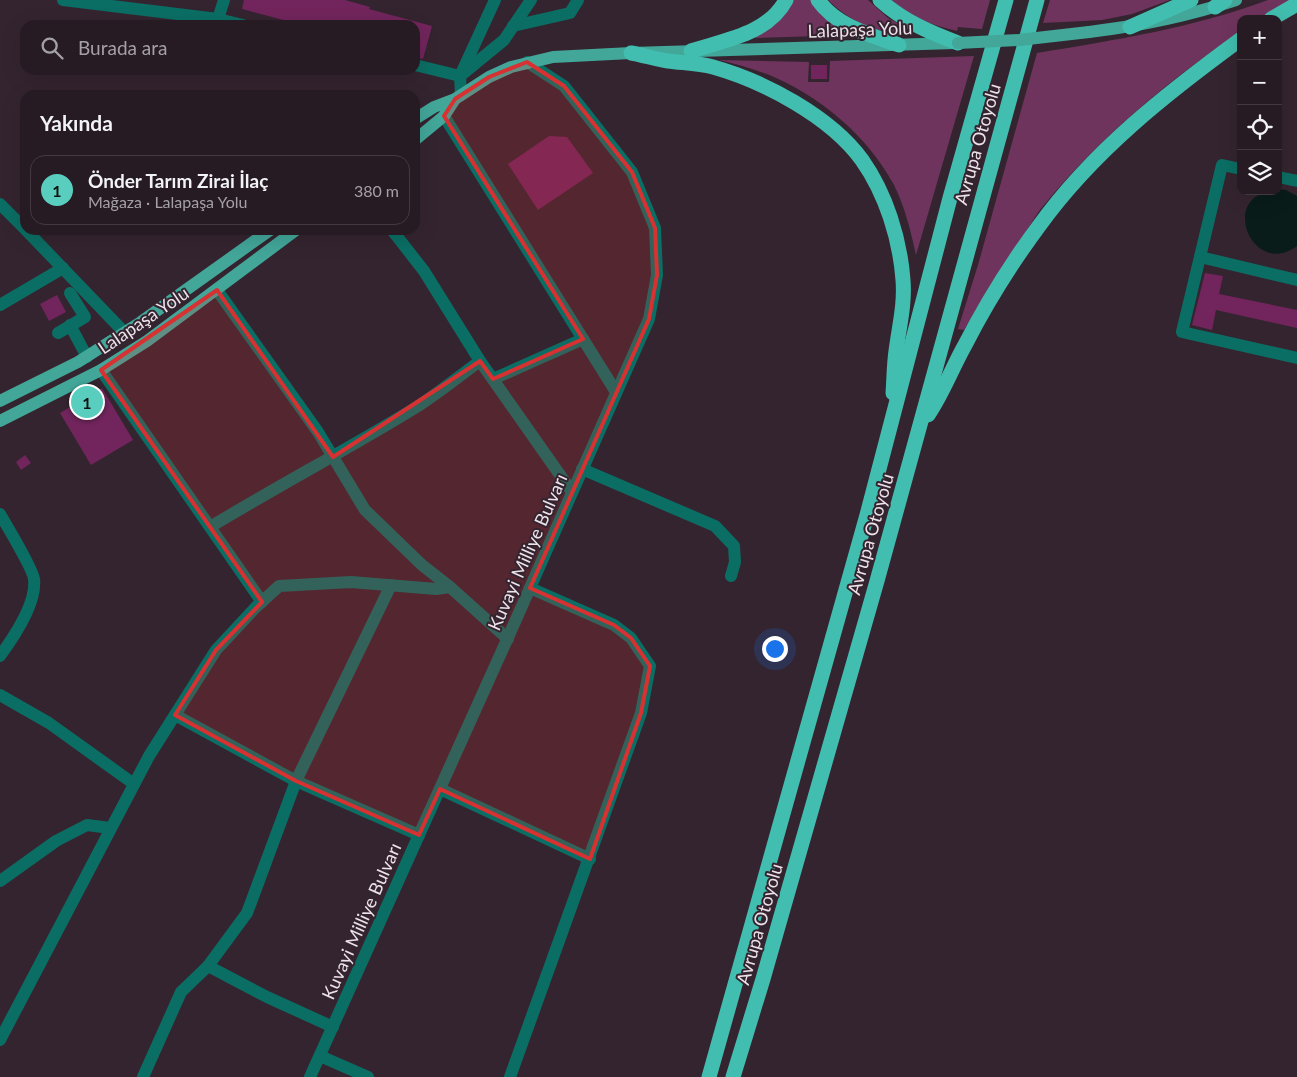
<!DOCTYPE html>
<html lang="tr">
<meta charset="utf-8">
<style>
:root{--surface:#271b23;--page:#2f242b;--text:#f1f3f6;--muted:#a4a1a6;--line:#433941;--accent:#59cebf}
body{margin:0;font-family:Lato,sans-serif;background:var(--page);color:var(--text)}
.controls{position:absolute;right:15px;top:15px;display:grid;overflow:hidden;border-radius:10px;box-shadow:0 5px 20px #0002}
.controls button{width:45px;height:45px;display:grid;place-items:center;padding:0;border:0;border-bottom:1px solid var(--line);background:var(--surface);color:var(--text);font:25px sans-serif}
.you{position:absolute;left:774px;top:648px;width:18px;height:18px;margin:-12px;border:4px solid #fff;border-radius:50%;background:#1a73e8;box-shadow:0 0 0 8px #1a73e833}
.badge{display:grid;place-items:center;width:32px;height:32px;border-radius:50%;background:var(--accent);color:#111;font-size:16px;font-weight:700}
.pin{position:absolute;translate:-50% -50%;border:2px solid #fff;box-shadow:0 1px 5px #0006}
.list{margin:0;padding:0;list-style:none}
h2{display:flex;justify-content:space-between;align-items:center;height:65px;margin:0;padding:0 20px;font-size:21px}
h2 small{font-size:16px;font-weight:400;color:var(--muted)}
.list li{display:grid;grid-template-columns:32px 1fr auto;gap:15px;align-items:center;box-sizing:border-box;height:70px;margin:0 10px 10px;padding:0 10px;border:1px solid var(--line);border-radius:15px}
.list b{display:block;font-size:19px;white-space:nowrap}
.list p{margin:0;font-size:16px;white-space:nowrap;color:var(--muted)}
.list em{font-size:16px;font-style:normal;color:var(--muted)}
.icon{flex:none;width:28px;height:28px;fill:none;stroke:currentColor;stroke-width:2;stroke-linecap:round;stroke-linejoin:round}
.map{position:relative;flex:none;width:1297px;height:1077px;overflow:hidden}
.search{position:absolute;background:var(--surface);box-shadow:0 5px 20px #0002;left:20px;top:20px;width:400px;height:55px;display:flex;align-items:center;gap:12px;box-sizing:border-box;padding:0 18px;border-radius:15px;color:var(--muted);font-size:19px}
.panel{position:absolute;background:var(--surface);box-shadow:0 5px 20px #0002;left:20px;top:90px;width:400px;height:145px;border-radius:15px}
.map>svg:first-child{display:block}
.green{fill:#6f345d}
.water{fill:#091c19}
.building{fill:#71255c}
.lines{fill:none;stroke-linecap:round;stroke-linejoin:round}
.minor{stroke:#0b6e64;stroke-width:12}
.major{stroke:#42a699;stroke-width:12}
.highway{stroke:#41beaf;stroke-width:15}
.major-bridge{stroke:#42a699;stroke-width:12}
.marked{fill:#d73132;fill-opacity:0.2;stroke:#d73132;stroke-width:4;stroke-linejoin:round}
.labels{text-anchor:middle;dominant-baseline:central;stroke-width:4;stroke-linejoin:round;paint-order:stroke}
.street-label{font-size:18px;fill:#ede2e9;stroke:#34242f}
</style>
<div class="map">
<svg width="1297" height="1077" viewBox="0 0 1297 1077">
<rect width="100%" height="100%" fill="#34242f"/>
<g class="green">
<polygon points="793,0 811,0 851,35 756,38 755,35"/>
<path d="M828,0H868L888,18L899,24L898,33C870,31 848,19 828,0Z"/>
<path d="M892,0H990L982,29L958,27L957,31C933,25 910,18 892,0Z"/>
<polygon points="1050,0 1170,0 1132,14 1102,20 1043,23"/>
<path d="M1268,0H1292L1259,19H1241V31C1168,81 1101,136 1044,205C1036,214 1030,226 1023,236C1002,267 983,298 964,330L958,329L978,265L1037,53C1115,40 1193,28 1268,0Z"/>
<path d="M974,56L916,255C911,232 905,207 894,185C867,135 819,95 767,74C751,68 735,64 719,60L809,62L808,82H829L830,61Z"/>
</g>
<path class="water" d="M1278,189L1286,190L1297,196V246C1251,280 1217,191 1278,191Z"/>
<g class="building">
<polygon points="244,0 345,0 370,7 369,9 432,26 423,59 415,57 415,25 302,25 242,9"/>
<rect x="811" y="65" width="16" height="14"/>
<polygon points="549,136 567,137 593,173 538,210 508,164"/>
<polygon points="1205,273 1223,276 1219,294 1297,310 1297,328 1216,310 1212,330 1192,325"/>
<polygon points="57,295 66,312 49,321 40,304"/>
<polygon points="102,388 133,440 91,465 60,413"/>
<polygon points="25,455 31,463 21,470 16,462"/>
</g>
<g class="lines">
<g class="minor">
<polyline points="63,0 218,19 243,25"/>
<polyline points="218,19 224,0"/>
<polyline points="513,26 570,13 578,0"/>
<polyline points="415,65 460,76 504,40 531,0"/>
<polyline points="461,95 460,76 495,0"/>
<polyline points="444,116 616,392"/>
<polyline points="1241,169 1222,165 1182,332 1297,358"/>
<polyline points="1278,177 1297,181"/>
<polyline points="0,204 25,229"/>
<polyline points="26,230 124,332"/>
<polyline points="392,230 424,271 480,361 572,492"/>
<polyline points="1200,257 1297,280"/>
<polyline points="217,290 318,432 365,510 422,565 450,587"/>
<polyline points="0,305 63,268"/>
<polyline points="70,325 87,357"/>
<polyline points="58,333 85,317 70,293"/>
<polyline points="101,370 262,602"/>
<polyline points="493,379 583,339"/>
<polyline points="582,469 715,526 734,546 735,562 731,576"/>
<path d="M0,514C7,526 33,569 34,579C37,603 14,637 0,656"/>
<path d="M210,527C278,486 348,449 415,408C437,394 458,377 480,361"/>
<polyline points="0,695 49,723 134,784"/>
<polyline points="175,715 296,781 419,835"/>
<polyline points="440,789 590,859"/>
<polyline points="0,881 56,841 87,825 110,828"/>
<polyline points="208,966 267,997 333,1027"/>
<polyline points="0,1040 149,756 216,650 255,608 279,586 351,582 436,589 450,587 508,639"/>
<polyline points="320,1056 368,1077"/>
<polyline points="143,1077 181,992 208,966 247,913 296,781 391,585"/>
<polyline points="310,1077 510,633 649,319 657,275 655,228 632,172 564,86 527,62"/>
<polyline points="510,1077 641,713 650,666 631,638 614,625 530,588"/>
</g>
<g class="major">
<path d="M1089,32C1139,26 1188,16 1236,0"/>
<polyline points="415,119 434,107 455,99 489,77 511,67 553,57 631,53 955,43"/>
<polyline points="415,140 444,116 455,99"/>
<polyline points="0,401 78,362 141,322 270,230"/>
<polyline points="0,421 101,370 147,341 296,230"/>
</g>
<g class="highway">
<path d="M818,0C836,26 870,35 899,45"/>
<path d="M880,0C903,21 929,32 958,43"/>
<polyline points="1215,7 1225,0"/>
<polyline points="1271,19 1297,4"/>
<polyline points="1130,27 1191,0"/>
<path d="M691,51C725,40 768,34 786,0"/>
<path d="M631,53C643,55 655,59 668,61C683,63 698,63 713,67C763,81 830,116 862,160C886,194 900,239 903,280C905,305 899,327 896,351C894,365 894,379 893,393"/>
<path d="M928,415C943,393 952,368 965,345C985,306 1013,261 1039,226C1093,151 1167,93 1241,39"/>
<polyline points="709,1077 867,515 950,198 1006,0"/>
<polyline points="733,1077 763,979 877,581 1037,0"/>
</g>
<polyline class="major-bridge" points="958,43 1019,40 1089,32"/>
</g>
<path class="marked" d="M527,62L564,86L632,172L655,228L657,275L649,319L530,588L614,625L631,638L650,666L641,713L590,859L440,789L419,835L296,781L175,715L216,650L262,602L101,370L217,290L333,457L480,361L493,379L583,339L444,116L455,99L489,77Z"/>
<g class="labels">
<g class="street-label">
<text transform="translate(860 29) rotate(-2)">Lalapaşa Yolu</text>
<text transform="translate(977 144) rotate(-74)">Avrupa Otoyolu</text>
<text transform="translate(143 320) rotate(-34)">Lalapaşa Yolu</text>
<text transform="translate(870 534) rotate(-74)">Avrupa Otoyolu</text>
<text transform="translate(527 552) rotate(-66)">Kuvayi Milliye Bulvarı</text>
<text transform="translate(361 921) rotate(-66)">Kuvayi Milliye Bulvarı</text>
<text transform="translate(759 924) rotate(-74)">Avrupa Otoyolu</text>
</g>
</g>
</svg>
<div class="controls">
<button>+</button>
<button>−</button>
<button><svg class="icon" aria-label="locate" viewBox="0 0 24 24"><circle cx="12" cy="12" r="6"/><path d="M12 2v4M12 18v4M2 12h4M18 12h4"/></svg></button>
<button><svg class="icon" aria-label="layers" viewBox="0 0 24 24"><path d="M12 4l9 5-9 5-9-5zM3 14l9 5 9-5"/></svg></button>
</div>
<div class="you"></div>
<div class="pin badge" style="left:87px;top:402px">1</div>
<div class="search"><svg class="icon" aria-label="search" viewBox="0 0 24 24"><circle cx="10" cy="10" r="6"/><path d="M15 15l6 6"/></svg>Burada ara</div>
<section class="panel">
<h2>Yakında<small></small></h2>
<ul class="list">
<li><span class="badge">1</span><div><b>Önder Tarım Zirai İlaç</b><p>Mağaza · Lalapaşa Yolu</p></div><em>380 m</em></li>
</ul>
</section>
</div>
